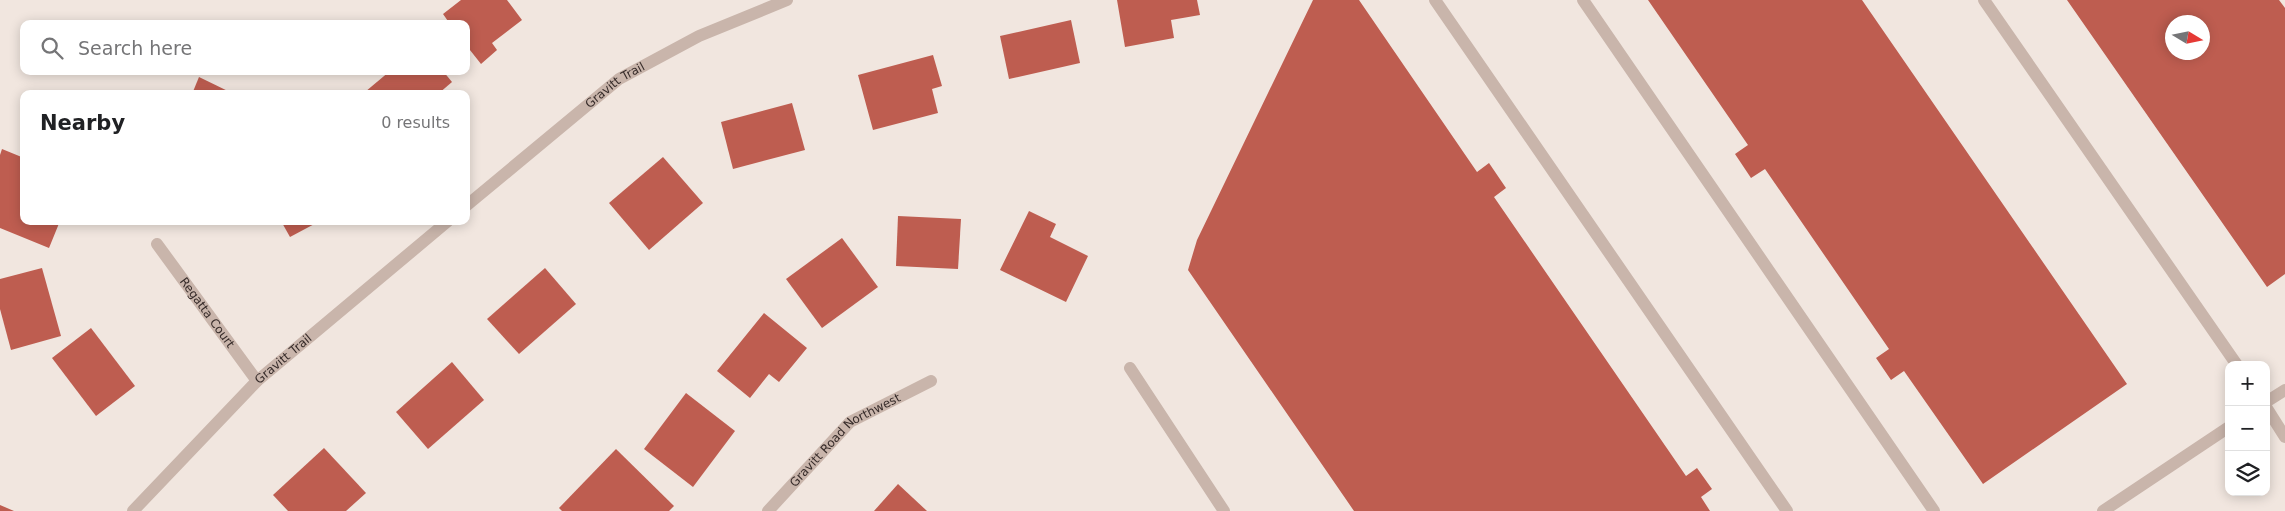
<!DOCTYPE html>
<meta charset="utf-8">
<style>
:root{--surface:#fff;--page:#f2f2f2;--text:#202124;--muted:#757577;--line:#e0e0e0}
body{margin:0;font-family:"DejaVu Sans",sans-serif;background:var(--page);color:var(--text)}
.controls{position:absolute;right:15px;bottom:15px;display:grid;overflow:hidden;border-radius:10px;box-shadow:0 2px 12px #0003}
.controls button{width:45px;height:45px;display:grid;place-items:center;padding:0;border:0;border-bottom:1px solid var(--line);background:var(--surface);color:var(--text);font:25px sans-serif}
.compass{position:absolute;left:2165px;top:15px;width:45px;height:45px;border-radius:50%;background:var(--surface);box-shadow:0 2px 12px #0003;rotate:100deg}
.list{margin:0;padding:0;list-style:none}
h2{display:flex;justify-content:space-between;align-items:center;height:65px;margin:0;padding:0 20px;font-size:21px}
h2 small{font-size:16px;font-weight:400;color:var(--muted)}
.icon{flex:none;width:28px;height:28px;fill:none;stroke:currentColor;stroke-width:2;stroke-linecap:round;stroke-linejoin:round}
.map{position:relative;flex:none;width:2285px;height:511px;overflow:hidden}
.search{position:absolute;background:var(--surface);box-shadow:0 2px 12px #0003;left:20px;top:20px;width:450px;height:55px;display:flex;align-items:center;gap:12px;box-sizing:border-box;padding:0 18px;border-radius:10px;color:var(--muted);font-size:19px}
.panel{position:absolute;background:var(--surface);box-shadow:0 2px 12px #0003;left:20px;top:90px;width:450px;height:135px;border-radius:10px}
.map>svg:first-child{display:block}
.building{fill:#be5d50;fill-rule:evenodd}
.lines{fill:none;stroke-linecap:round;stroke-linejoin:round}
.minor{stroke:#c9b5ab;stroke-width:12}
.labels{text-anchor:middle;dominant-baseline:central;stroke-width:4.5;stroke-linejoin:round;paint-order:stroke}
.street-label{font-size:12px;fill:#372c2a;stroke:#f9f1eb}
</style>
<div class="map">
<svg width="2285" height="511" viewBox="0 0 2285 511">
<rect width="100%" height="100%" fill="#f1e6df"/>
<g class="building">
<polygon points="461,0 507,0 522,20 492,43 497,50 481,64 466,45 466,24 450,24 443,14"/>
<polygon points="1117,0 1197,0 1200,15 1171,20 1174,38 1125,47"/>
<polygon points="1313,0 1359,0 1477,172 1489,163 1506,188 1494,197 1686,476 1697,468 1712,489 1701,497 1710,511 1354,511 1188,270 1197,240"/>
<polygon points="1648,0 1862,0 2127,384 1983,484 1904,371 1891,380 1876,358 1889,349 1765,169 1751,178 1735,154 1748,145"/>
<path d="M2067,0H2279L2285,8V274L2267,287ZM2172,22H2202V52H2172Z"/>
<polygon points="1071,20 1080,63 1009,79 1000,36"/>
<polygon points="933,55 942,86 932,89 938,113 873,130 858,75"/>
<polygon points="390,71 443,71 452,82 438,94 366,94 365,92"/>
<polygon points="199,77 234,94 192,94"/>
<polygon points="792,103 805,150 733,169 721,122"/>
<polygon points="2,149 24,158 24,221 60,221 49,248 0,228 0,155"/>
<polygon points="663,157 703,203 649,250 609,203"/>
<polygon points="1029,211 1056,224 1050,237 1088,256 1066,302 1000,270"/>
<polygon points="898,216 961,219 958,269 896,266"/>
<polygon points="281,221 320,221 290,237"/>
<polygon points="842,238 878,287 822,328 786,279"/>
<polygon points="42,268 61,336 11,350 0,309 0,279"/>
<polygon points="545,268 576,304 519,354 487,319"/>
<polygon points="764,313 807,348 779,382 769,374 750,398 717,371"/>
<polygon points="91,328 135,386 96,416 52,358"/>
<polygon points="452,362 484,400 428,449 396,412"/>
<polygon points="686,393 735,431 693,487 644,449"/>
<polygon points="324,448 366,493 346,511 288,511 273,495"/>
<polygon points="616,449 674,506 669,511 562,511 559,508"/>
<polygon points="898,484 927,511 874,511"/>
<polygon points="0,505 14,511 0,511"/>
</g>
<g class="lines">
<g class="minor">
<polyline points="1435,0 1787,511"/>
<polyline points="1583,0 1934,511"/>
<polyline points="1984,0 2237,365"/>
<path id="s1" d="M466,206L619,79L699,36L787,0"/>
<path id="s2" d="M157,244L257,381"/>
<polyline points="1130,368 1224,511"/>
<polyline points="2266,402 2285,390"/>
<polyline points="2266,407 2285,437"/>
<path id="s3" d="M133,511L257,381L448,221"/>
<path id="s4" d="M768,511L850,422L931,381"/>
<polyline points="2103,511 2229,427"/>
</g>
</g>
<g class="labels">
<g class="street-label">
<text stroke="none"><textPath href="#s1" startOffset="192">Gravitt Trail</textPath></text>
<text stroke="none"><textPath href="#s2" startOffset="85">Regatta Court</textPath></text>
<text stroke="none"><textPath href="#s3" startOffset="214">Gravitt Trail</textPath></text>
<text stroke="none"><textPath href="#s4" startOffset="106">Gravitt Road Northwest</textPath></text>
</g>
</g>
</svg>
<div class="controls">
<button>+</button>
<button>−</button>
<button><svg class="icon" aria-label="layers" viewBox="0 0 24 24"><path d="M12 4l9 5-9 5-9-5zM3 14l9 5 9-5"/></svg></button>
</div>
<svg class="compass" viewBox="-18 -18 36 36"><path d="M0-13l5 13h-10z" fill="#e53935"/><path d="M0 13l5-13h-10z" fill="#757577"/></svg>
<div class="search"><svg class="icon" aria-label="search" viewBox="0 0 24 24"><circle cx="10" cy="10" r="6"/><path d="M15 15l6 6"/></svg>Search here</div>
<section class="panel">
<h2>Nearby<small>0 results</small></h2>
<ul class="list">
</ul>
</section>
</div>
